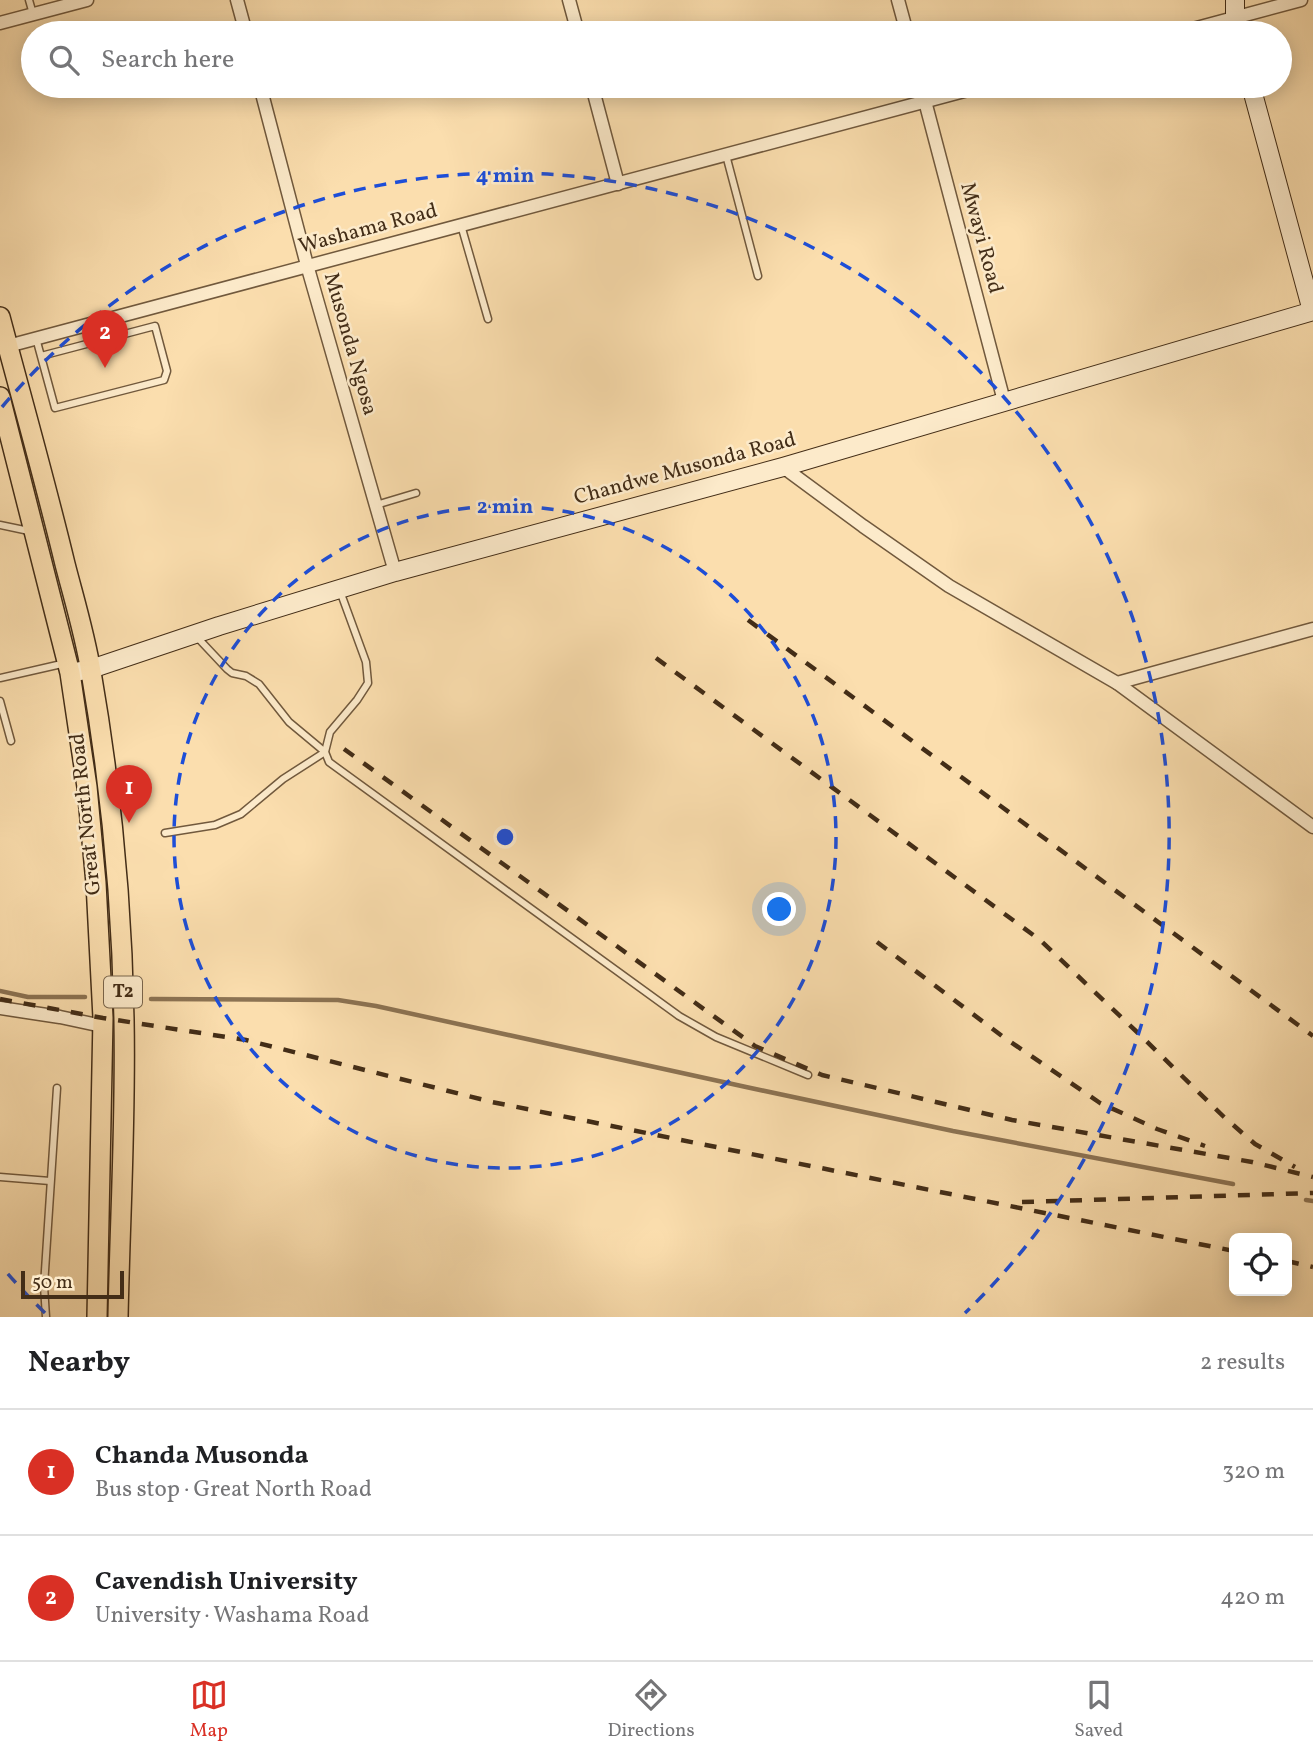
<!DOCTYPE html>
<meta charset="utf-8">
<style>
:root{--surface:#fff;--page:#f2f2f2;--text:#202124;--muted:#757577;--line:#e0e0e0;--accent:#d93025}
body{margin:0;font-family:Vollkorn,serif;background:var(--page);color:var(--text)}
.controls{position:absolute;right:21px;bottom:21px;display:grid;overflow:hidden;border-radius:10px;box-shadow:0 4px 18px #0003}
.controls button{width:63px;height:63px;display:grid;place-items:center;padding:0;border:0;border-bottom:2px solid var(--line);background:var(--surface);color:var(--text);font:35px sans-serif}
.scale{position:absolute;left:21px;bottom:18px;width:103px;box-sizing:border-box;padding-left:7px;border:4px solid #432d17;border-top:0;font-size:19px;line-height:24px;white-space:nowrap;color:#432d17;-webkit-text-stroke:5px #fceaca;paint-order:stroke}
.you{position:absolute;left:780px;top:910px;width:24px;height:24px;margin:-18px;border:5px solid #fff;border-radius:50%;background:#1a73e8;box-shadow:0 0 0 10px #1a73e833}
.badge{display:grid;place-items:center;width:46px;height:46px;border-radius:50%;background:var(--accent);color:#fff;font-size:23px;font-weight:700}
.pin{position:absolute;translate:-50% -58px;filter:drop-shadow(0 2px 4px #0008)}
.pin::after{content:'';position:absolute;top:37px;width:24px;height:21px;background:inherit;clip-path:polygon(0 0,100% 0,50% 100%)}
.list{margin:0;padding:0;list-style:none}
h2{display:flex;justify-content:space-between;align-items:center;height:91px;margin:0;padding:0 28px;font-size:30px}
h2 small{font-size:23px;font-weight:400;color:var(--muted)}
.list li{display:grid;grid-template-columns:46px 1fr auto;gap:21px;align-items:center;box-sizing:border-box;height:126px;padding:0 28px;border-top:2px solid var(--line)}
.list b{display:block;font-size:26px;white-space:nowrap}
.list p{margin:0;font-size:23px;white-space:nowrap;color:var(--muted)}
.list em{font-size:23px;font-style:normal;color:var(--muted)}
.icon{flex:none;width:38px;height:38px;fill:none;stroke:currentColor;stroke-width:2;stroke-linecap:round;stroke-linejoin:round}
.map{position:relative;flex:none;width:1313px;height:1317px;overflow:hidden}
.search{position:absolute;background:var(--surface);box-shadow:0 4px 18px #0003;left:21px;right:21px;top:21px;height:77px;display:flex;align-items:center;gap:18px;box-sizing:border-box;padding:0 24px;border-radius:38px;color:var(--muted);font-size:26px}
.sheet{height:343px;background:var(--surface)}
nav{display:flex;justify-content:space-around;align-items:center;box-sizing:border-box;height:98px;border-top:2px solid var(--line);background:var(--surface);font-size:19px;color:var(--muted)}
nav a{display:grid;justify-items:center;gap:4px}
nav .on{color:var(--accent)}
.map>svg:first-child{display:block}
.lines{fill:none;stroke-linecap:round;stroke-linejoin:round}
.stream{stroke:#8c7353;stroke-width:4.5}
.lane-casing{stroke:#71593d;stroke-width:9}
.street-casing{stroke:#71593d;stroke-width:15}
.secondary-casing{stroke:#432d17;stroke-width:20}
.primary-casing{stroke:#432d17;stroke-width:22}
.lane{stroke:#fceaca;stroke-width:6}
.street{stroke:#fceaca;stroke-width:12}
.secondary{stroke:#fceaca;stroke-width:18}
.primary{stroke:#fbdeae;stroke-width:19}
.rail{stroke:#432d17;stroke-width:4.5;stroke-dasharray:12 12;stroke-linecap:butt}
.ring{fill:none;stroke:#1d4ed8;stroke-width:3.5;stroke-dasharray:12 9}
.labels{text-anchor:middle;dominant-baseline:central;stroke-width:5;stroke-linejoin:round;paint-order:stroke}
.shield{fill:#fceaca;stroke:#7a664d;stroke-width:2}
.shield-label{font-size:19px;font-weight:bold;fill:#432d17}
.street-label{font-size:21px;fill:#432d17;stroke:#fceaca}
.centre{fill:#1d4ed8;stroke:#fceaca;stroke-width:3.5}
.ring-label{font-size:21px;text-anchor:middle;font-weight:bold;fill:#1d4ed8;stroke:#fceaca;stroke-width:5;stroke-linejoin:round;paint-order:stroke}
</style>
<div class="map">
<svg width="1313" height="1317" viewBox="0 0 1313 1317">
<rect width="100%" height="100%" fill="#fbdeae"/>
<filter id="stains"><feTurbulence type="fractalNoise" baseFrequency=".00286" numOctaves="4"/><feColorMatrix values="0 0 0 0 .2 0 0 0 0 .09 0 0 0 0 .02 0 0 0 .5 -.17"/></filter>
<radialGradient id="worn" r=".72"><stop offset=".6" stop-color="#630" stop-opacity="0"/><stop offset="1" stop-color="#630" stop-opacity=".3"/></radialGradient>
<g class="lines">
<g class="stream">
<polyline points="0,991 28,997 85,997"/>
<polyline points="151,999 338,1000 376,1006 746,1087 953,1131 1233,1184"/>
<polyline points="1306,1200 1313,1201"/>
</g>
<defs>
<g id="lane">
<polyline points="29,0 33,14"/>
<polyline points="726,155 758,276"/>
<polyline points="461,225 488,319"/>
<polyline points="36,338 55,408 164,380 167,371 155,326 41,356"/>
<polyline points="376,505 416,493"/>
<polyline points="0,525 29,531"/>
<polyline points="340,591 366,662 368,683 357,700 330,732 325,752 329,762 679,1016 716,1037 808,1075"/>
<polyline points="0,678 66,663"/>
<polyline points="0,701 11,741"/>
<polyline points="165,833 215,825 241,814 283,779 325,752 289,722 259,684 246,676 232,673 227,669 196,636"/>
<polyline points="0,1177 50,1181"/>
<polyline points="46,1317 44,1286 57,1088"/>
</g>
<g id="street">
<polyline points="237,0 246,33"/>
<polyline points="569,0 578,33"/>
<polyline points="898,0 907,33"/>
<polyline points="0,23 87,0"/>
<polyline points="1178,33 1301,0"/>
<polyline points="260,86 307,265 395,572"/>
<polyline points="592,86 618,184"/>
<polyline points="921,86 1004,401"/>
<polyline points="8,346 983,86"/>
<polyline points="783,467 863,526 949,586 1117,683 1313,629"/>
<polyline points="1117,683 1313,827"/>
<polyline points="0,1008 60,1017 102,1026"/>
</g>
<g id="secondary">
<polyline points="1235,0 1235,18 1239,33"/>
<polyline points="1251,86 1312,311"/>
<polyline points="70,673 91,669 219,626 395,572 783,467 1313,311"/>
</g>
<g id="primary">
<path d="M0,317C22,400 45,481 65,564C74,599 85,635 91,672C111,787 122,904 124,1020C126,1119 120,1218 118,1317"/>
<polyline points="0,397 70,673 87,787 96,883 103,1018 97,1317"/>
</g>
</defs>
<use href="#lane" class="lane-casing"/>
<use href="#street" class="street-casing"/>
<use href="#secondary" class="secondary-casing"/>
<use href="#primary" class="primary-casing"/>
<use href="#lane" class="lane"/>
<use href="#street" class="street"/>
<use href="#secondary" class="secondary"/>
<use href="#primary" class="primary"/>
<g class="rail">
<polyline points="748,620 1313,1036"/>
<polyline points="656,658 1040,940 1138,1033 1224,1117 1255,1144 1295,1167"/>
<polyline points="344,749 755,1046 822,1075 1012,1120 1252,1162 1313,1177"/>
<polyline points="877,942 1002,1036 1100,1103 1157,1129 1205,1146"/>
<polyline points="0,999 103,1018 246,1040 492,1102 1234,1251"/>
<polyline points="1022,1202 1313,1193"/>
<polyline points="1287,1261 1313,1267"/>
</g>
</g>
<g class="ring">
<circle cx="505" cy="837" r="331"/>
<path d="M45 1313A662 662 0 0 1 2 1267M2 407A662 662 0 1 1 965 1313"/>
</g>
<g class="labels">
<rect class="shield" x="104" y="976.5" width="38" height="31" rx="5"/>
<g class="shield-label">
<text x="123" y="992">T2</text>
</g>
<g class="street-label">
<text transform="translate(368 229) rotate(-15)">Washama Road</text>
<text transform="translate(981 238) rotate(75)">Mwayi Road</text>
<text transform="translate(350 344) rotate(74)">Musonda Ngosa</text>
<text transform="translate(685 469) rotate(-15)">Chandwe Musonda Road</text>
<text transform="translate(86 814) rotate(-96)">Great North Road</text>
</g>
</g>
<circle cx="505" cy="837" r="10" class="centre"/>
<g class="ring-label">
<text x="505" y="182">4 min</text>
<text x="505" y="513">2 min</text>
</g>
<rect width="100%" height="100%" filter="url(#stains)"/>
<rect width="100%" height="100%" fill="url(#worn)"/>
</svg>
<div class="controls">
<button><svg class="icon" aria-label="locate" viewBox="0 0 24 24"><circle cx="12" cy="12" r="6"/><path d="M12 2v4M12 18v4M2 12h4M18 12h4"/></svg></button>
</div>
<div class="scale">50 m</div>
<div class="you"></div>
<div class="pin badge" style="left:129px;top:823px">1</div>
<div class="pin badge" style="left:105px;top:368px">2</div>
<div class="search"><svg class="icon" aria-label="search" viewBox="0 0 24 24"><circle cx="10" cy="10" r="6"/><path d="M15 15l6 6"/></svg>Search here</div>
</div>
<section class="sheet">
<h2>Nearby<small>2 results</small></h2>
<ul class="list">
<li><span class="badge">1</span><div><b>Chanda Musonda</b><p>Bus stop · Great North Road</p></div><em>320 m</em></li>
<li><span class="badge">2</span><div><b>Cavendish University</b><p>University · Washama Road</p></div><em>420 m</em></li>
</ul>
</section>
<nav>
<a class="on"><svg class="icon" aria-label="map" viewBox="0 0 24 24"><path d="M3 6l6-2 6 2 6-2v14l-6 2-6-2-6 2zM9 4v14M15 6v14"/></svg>Map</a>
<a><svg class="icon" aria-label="directions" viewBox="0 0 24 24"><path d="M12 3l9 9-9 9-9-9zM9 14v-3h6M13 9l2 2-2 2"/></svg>Directions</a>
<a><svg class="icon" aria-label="saved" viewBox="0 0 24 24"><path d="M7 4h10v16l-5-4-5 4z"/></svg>Saved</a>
</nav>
